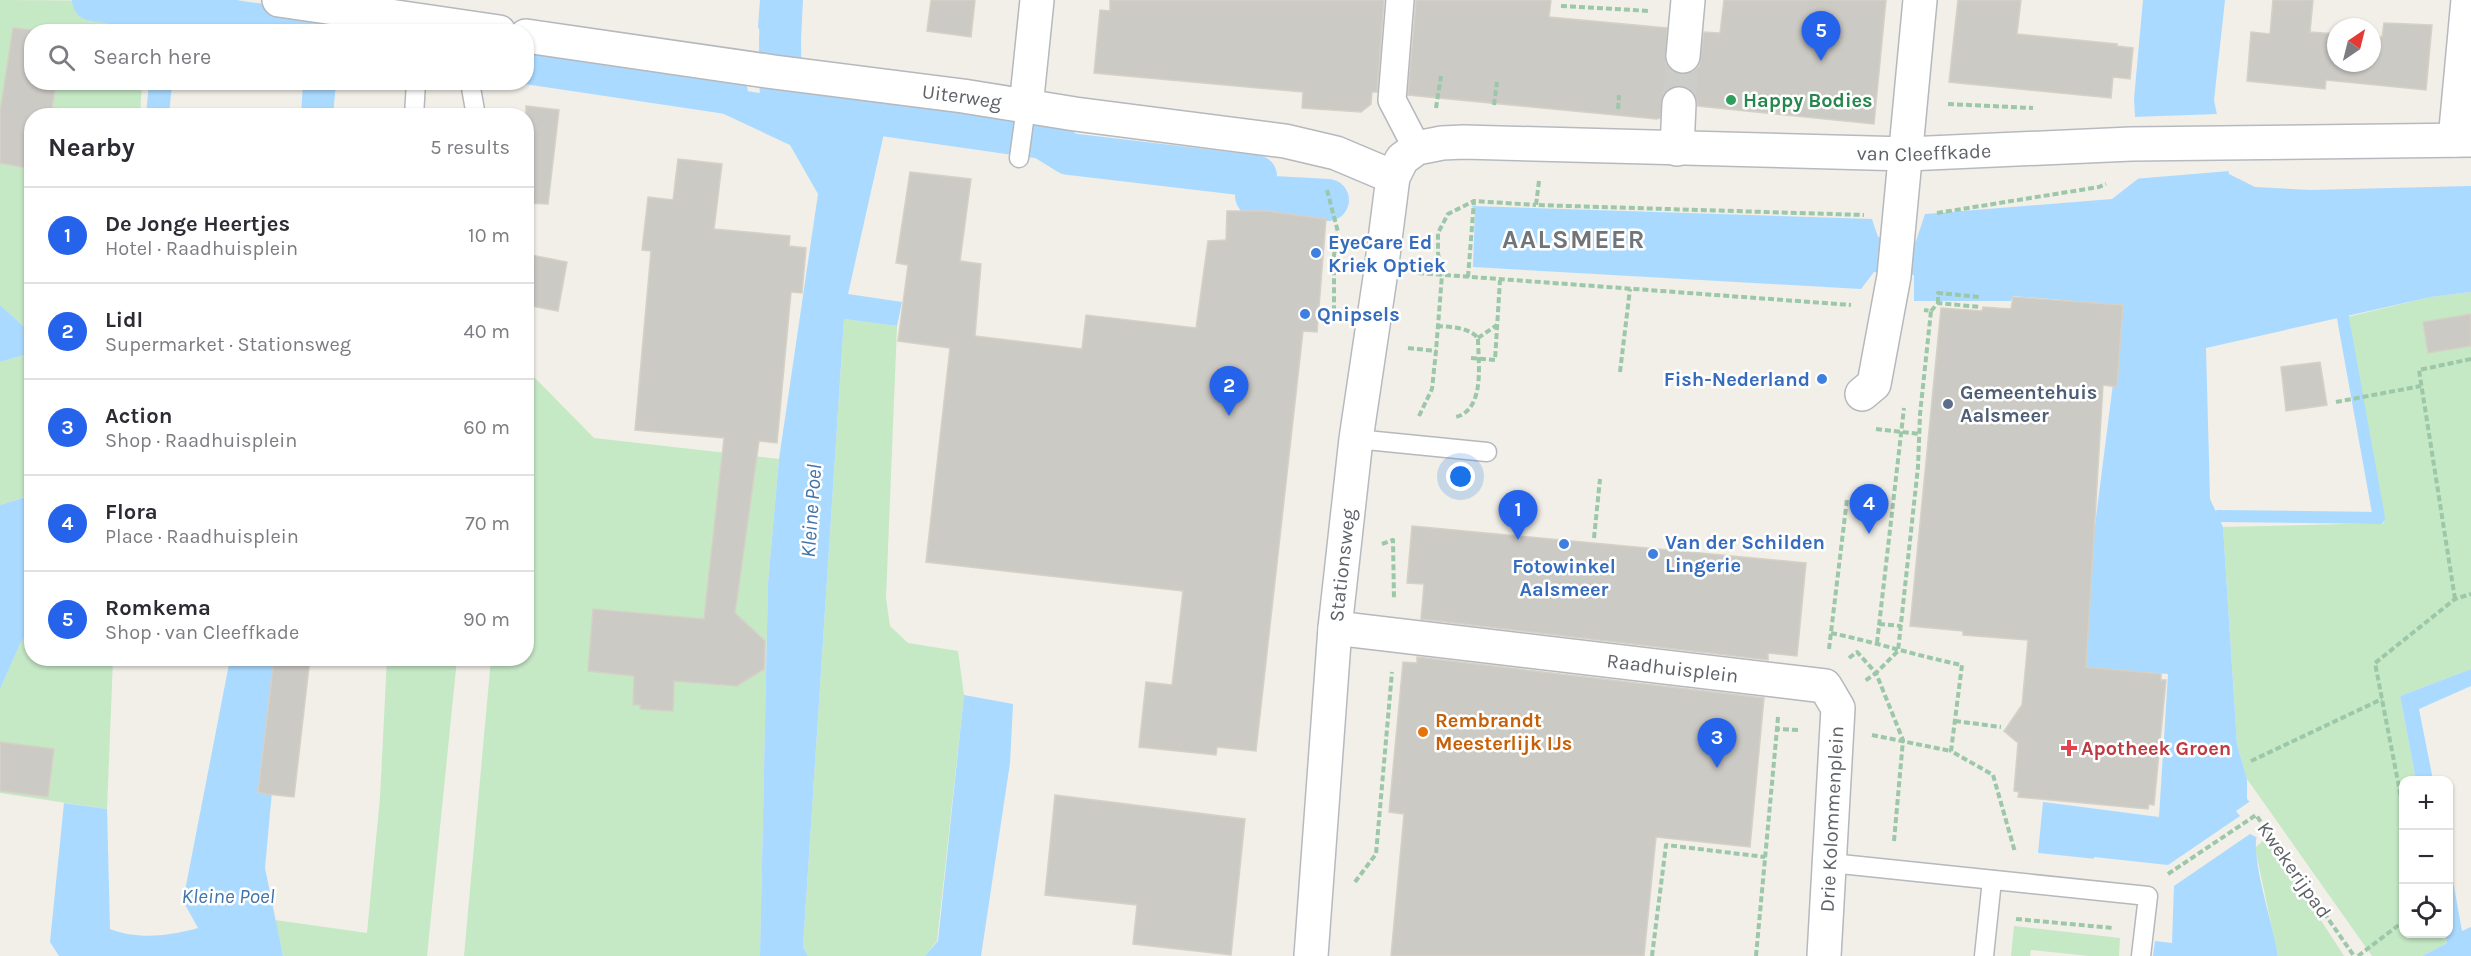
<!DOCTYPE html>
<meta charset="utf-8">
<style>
:root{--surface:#fff;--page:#f7f7f7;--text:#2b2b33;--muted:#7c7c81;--line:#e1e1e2;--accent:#2563eb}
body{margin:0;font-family:Karla,sans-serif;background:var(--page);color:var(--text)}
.controls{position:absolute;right:18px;bottom:18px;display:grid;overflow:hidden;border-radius:12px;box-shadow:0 2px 4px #0004}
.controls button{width:54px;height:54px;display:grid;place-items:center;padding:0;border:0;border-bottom:2px solid var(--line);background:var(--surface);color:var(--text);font:30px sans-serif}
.compass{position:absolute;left:2327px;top:18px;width:54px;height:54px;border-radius:50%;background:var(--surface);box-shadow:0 2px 4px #0004;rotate:35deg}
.you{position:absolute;left:1461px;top:477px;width:21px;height:21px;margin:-15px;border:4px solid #fff;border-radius:50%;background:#1a73e8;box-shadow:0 0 0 9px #1a73e833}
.badge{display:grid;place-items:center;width:39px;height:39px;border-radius:50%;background:var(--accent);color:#fff;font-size:20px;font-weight:700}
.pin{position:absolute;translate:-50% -50px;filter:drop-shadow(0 2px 3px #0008)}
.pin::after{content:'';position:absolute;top:32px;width:21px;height:18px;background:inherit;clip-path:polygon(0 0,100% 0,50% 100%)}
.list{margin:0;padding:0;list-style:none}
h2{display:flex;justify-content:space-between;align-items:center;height:78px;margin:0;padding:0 24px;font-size:26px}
h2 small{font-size:20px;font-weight:400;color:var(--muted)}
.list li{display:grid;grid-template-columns:39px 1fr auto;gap:18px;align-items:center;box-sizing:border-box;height:96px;padding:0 24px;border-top:2px solid var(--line)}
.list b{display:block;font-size:22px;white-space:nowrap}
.list p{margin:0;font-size:20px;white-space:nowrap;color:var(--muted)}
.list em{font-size:20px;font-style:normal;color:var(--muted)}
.icon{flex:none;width:33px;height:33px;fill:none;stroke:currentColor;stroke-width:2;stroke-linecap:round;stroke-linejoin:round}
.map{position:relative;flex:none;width:2471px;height:956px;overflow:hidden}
.search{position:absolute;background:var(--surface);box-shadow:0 2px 4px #0004;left:24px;top:24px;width:510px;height:66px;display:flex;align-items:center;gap:15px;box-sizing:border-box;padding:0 21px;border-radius:24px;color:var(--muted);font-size:22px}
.panel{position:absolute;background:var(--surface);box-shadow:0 2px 4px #0004;left:24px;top:108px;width:510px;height:558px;border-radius:24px}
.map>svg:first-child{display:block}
.green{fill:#c5e8c5}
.water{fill:#aadaff}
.pier{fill:#f1efe8}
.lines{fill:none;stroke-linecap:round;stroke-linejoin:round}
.stream{stroke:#aadaff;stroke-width:12}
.canal{stroke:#aadaff;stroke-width:42}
.building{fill:#cccac5;stroke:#d6d1c6;stroke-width:1.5}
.minor-tunnel{stroke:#ccccc8;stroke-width:33;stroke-dasharray:33 16;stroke-linecap:butt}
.service-casing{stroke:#b5b8bc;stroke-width:21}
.pedestrian-casing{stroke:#b5b8bc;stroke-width:30}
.minor-casing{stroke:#b5b8bc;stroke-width:36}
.secondary-casing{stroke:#b6babf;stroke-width:36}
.path{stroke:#9cc7a9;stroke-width:4;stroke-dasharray:6 3;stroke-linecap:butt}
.service{stroke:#fff;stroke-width:18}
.pedestrian{stroke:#fff;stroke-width:27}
.minor{stroke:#fff;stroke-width:33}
.secondary{stroke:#fff;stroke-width:33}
.leisure-dot{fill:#2e9e5b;stroke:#fff;stroke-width:2}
.shop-dot{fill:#3f7fe0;stroke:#fff;stroke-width:2}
.service-dot{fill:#5c6f8a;stroke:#fff;stroke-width:2}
.food-dot{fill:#e8710a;stroke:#fff;stroke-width:2}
.health-dot{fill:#e0444e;stroke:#fff;stroke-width:2}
.labels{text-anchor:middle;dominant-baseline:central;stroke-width:5;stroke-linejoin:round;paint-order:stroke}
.street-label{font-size:20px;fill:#5f6368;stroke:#fff}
.leisure-label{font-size:20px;font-weight:bold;fill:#27864d;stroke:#fff;text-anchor:start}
.shop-label{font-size:20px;font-weight:bold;fill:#366cbe;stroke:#fff;text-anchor:start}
.service-label{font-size:20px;font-weight:bold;fill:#4e5e75;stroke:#fff;text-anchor:start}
.food-label{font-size:20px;font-weight:bold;fill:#c56008;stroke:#fff;text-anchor:start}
.health-label{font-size:20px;font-weight:bold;fill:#be3a42;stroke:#fff;text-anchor:start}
.water-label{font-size:21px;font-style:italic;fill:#4174aa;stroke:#fff}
.district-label{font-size:26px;font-weight:bold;letter-spacing:1.5px;fill:#70757a;stroke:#fff}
</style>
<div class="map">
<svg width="2471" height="956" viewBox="0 0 2471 956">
<rect width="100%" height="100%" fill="#f1efe8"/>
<g class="green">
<polygon points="0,0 147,1 145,31 32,32 32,82 142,83 140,115 32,116 31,333 0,305"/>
<polygon points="2471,292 2471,669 2400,696 2416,780 2404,780 2404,934 2445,934 2447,943 2422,956 2372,956 2247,779 2237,744 2223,527 2384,523 2343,318 2431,297"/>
<polygon points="844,319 897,326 886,598 890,626 908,643 958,651 964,695 937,941 925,956 808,956 803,947"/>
<polygon points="31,353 31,499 28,496 0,505 0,362"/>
<polygon points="533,376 594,438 779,459 768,583 760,956 464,956 491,659 526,658 527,384"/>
<polygon points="31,627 32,658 113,659 107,809 0,793 0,689 20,644"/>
<polygon points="387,659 457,659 427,956 283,956 275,920 367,933 380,798"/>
<polygon points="2267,837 2344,956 2278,956 2255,848"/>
<polygon points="2014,926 2120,938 2119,956 2089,956 2031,950 2030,956 2011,956"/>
</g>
<g class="water">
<polygon points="760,0 800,0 797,54 767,48 758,27"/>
<path d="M2143,0H2225L2214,100L2229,174L2255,187L2311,190L2471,186V292L2431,297L2206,348L2210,499L2223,527L2237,744L2247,779V799C2268,820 2254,828 2256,851C2259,886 2272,921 2278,956H2153L2155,941L2172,943L2174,886L2165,866L2038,853L2043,802L2159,817L2168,674L2077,667L2123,305L2013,296L2011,301H1914V275L1874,272L1861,289L1473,267L1475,209L1471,206L1872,219L1878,237L1916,241L1925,214L2112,199L2139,178L2134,99Z"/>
<polygon points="672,79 841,106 885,129 848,294 902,302 897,326 844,319 803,947 808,956 760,956 768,583 779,459 818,194 790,145 711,108 667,102"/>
<polygon points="149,83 172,83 169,115 146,115"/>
<polygon points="303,83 336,83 333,115 301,115"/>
<polygon points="0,305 31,333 31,353 0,362"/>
<polygon points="29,496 32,499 31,627 20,644 0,689 0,505"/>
<path d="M230,659H284L265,868L283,956H59L50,942L64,803L107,809L110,929C138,940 169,936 198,928L183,901Z"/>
<polygon points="2471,669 2471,686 2419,709 2433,780 2416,780 2400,696"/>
<polygon points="964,695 1013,704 1010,763 981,956 925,956 938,941"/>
<polygon points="2449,859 2462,931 2471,927 2471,956 2422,956 2447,943 2445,934 2448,934"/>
</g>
<g class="pier">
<polygon points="2218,114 2230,171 2133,179 2136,177 2132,117"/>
<polygon points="2252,800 2259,808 2263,825 2261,836 2256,837 2250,834 2174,886 2170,885 2163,869 2093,862 2094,857 2168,865 2240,816 2236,811"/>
</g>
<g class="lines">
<polyline class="stream" points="2218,516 2379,518 2343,318"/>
<g class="canal">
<polyline points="93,0 309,32"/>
<polyline points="782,0 780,39 781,114 818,134"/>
<polyline points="526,63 727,93"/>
<polyline points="792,102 1043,138 1069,154 1256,176 1256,196 1328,200"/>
</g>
</g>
<g class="building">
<polygon points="931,0 975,0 971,37 927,31"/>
<polygon points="1110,0 1384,0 1377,92 1372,92 1371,104 1361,112 1302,108 1303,92 1094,73 1100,10 1110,11"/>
<polygon points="1416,0 1551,0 1549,17 1667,28 1666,63 1673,72 1682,75 1691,73 1699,66 1704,32 1720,33 1724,0 1886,0 1874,124 1698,106 1695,95 1690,89 1680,85 1671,87 1664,93 1660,118 1657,119 1408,95"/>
<polygon points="1958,0 2021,0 2017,34 2117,44 2117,46 2133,48 2130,79 2113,77 2111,98 1949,82"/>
<polygon points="2273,0 2313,0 2310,32 2336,34 2336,63 2372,63 2372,37 2382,37 2384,23 2432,25 2426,90 2326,80 2325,89 2247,81 2251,32 2270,34"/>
<polygon points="13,28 32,30 32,82 56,82 51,116 32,116 32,169 0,163 0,112"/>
<polygon points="526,106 559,110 548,204 526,203"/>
<polygon points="678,159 722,164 714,229 790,236 789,246 806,248 802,293 791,292 777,443 759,441 735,613 765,641 764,669 737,686 674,681 673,711 640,709 640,705 633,705 634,676 588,671 593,609 704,619 724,438 635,430 651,251 642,250 648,197 673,200"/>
<polygon points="910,172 971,179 960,261 981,264 975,336 1082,349 1086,315 1196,328 1208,241 1226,240 1227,211 1267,211 1326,219 1317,332 1303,331 1256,751 1217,747 1216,755 1139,747 1146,682 1172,685 1183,591 926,562 950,348 898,341 908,265 896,263"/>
<polygon points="526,254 567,262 558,311 526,305"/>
<polygon points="2013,297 2123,305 2117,387 2103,385 2086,667 2161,674 2161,680 2166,680 2154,805 2149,804 2148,809 2018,797 2019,792 2014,791 2018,743 2004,731 2022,705 2028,640 1963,635 1963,631 1910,626 1941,308 1982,311 1983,307 2011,309"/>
<polygon points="2471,314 2471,346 2428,353 2423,322"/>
<polygon points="2320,362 2327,405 2286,411 2281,367"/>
<polygon points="1412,526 1806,563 1797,656 1768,653 1768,660 1421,619 1424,584 1407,583"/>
<polygon points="1417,657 1764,698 1750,847 1656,837 1644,956 1391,956 1404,814 1389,812 1403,662 1417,663"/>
<polygon points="274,658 310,658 294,797 258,793"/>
<polygon points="0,742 54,749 48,797 0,791"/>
<polygon points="1055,795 1245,819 1231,955 1133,944 1137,905 1045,895"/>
</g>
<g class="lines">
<polyline class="minor-tunnel" points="1679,104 1683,56"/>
<defs>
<g id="service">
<polyline points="470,82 476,116"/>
<polyline points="414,116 416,82"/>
<polyline points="1019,158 1026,107"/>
<polyline points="1356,439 1487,452"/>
<polyline points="1831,863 2148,896 2141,956"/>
<polyline points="1984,956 1992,880"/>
</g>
<polyline id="pedestrian" points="1400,0 1392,100 1417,148"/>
<g id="minor">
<polyline points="279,0 499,32"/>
<path id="s1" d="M526,36L774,72L963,96L1075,114L1285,141L1336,153L1393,177"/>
<polyline points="1683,56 1688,0"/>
<polyline points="1026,107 1037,0"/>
<polyline points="2455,140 2468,0"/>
<polyline points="1677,149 1679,104"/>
<polyline points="1862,394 1874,384 1894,276 1920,0"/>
<path id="s2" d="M1335,628L1825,686L1838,708L1824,956"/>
</g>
<g id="secondary">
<path id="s3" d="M1311,956L1335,628L1356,439L1381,271L1393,177L1402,159L1417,148L1442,143L1464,142L1907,154L2131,144L2471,140"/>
</g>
</defs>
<use href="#service" class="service-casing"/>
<use href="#pedestrian" class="pedestrian-casing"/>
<use href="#minor" class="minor-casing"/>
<use href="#secondary" class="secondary-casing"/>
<g class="path">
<polyline points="1561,6 1650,11"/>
<polyline points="1948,104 2033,108"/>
<polyline points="1494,105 1497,82"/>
<polyline points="1436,108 1441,76"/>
<polyline points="1618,109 1619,95"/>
<polyline points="1539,181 1536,205 1864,215"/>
<polyline points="1327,190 1338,232 1334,255 1334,316"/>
<polyline points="1937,213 2099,187 2106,184"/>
<polyline points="1418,273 1851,305"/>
<polyline points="1468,277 1474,201 1536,205"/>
<polyline points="1938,303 1938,293 1980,297"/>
<polyline points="1931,311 1938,303 1980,307"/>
<path d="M1437,326C1451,327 1468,327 1478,338C1478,361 1486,409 1456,417"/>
<polyline points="1478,338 1497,325"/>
<polyline points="1408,348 1436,351"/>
<polyline points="1471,358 1495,360 1500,280"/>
<polyline points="1620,372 1630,289"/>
<polyline points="2336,402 2421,386"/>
<polyline points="1419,416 1432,389 1436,351 1442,275 1438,253 1438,233 1448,214 1474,201"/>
<polyline points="1876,429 1920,434"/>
<polyline points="1594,538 1600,479"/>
<polyline points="1382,544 1393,540 1394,599"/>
<polyline points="2455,599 2419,370 2471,359"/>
<polyline points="1879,624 1901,626"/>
<path d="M1831,633C1875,642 1917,656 1962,665L1951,751L1993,775L2015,852"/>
<polyline points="1877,643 1904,408"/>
<polyline points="1829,649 1847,499"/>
<polyline points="1849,658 1857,652 1876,673 1865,681"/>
<polyline points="1778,717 1777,729 1799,730"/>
<polyline points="1955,721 2001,727"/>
<polyline points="1872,735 1951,751"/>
<polyline points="2251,761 2382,699"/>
<polyline points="2404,813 2375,663 2455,599 2471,594"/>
<polyline points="1894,841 1903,740 1876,673 1898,651 1918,467 1920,414 1931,311 1924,310"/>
<polyline points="2168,874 2256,815 2354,956"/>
<polyline points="1355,882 1376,854 1392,672"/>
<polyline points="2016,919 2113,928"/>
<polyline points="1652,956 1666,845 1765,857"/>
<polyline points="1756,956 1777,729"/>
<polyline points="2358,956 2404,921"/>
</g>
<use href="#service" class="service"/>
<use href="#pedestrian" class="pedestrian"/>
<use href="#minor" class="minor"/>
<use href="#secondary" class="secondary"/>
</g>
<circle class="leisure-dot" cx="1731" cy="100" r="6"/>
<g class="shop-dot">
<circle cx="1316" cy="253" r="6"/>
<circle cx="1305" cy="314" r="6"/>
<circle cx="1822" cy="379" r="6"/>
<circle cx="1564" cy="544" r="6"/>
<circle cx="1653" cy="554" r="6"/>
</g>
<circle class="service-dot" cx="1948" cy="404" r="6"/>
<circle class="food-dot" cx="1423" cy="732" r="6"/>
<path class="health-dot" d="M2066 739h6v6h6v6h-6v6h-6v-6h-6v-6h6z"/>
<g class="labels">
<g class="street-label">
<text stroke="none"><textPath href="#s1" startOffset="440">Uiterweg</textPath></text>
<text stroke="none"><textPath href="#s3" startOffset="1330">van Cleeffkade</textPath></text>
<text stroke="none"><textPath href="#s3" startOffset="392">Stationsweg</textPath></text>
<text stroke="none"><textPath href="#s2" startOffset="340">Raadhuisplein</textPath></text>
<text transform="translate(1832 819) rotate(-87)">Drie Kolommenplein</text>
<text transform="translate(2294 870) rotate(55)">Kwekerijpad</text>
</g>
<g class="leisure-label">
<text x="1743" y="100">Happy Bodies</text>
</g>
<g class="shop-label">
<text x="1328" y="242">EyeCare Ed<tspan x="1328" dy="23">Kriek Optiek</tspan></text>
<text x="1317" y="314">Qnipsels</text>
<text x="1810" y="379" text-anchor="end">Fish-Nederland</text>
<text x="1665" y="542">Van der Schilden<tspan x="1665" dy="23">Lingerie</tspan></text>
<text x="1564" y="566" text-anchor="middle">Fotowinkel<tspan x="1564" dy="23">Aalsmeer</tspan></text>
</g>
<g class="service-label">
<text x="1960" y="392">Gemeentehuis<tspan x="1960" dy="23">Aalsmeer</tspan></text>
</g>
<g class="food-label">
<text x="1435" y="720">Rembrandt<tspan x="1435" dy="23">Meesterlijk IJs</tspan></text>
</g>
<g class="health-label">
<text x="2081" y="748">Apotheek Groen</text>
</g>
<g class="water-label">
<text transform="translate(811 511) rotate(-86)">Kleine Poel</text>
<text x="228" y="896">Kleine Poel</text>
</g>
<g class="district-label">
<text x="1574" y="239">AALSMEER</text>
</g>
</g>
</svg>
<div class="controls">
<button>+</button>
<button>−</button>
<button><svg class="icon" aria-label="locate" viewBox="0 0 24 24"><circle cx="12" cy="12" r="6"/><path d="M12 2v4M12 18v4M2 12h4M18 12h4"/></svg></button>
</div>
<svg class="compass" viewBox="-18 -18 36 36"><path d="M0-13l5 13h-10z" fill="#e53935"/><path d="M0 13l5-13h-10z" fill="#7c7c81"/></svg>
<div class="you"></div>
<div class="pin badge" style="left:1518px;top:540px">1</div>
<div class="pin badge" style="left:1229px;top:416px">2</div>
<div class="pin badge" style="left:1717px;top:768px">3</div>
<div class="pin badge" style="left:1869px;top:534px">4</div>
<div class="pin badge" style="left:1821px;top:61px">5</div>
<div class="search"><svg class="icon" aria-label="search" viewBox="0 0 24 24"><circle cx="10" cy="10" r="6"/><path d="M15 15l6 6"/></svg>Search here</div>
<section class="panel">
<h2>Nearby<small>5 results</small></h2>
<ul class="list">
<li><span class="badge">1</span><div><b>De Jonge Heertjes</b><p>Hotel · Raadhuisplein</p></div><em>10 m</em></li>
<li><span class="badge">2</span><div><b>Lidl</b><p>Supermarket · Stationsweg</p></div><em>40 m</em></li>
<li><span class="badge">3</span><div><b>Action</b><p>Shop · Raadhuisplein</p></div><em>60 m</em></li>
<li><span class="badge">4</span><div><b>Flora</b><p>Place · Raadhuisplein</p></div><em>70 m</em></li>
<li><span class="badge">5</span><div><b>Romkema</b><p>Shop · van Cleeffkade</p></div><em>90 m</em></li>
</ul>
</section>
</div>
